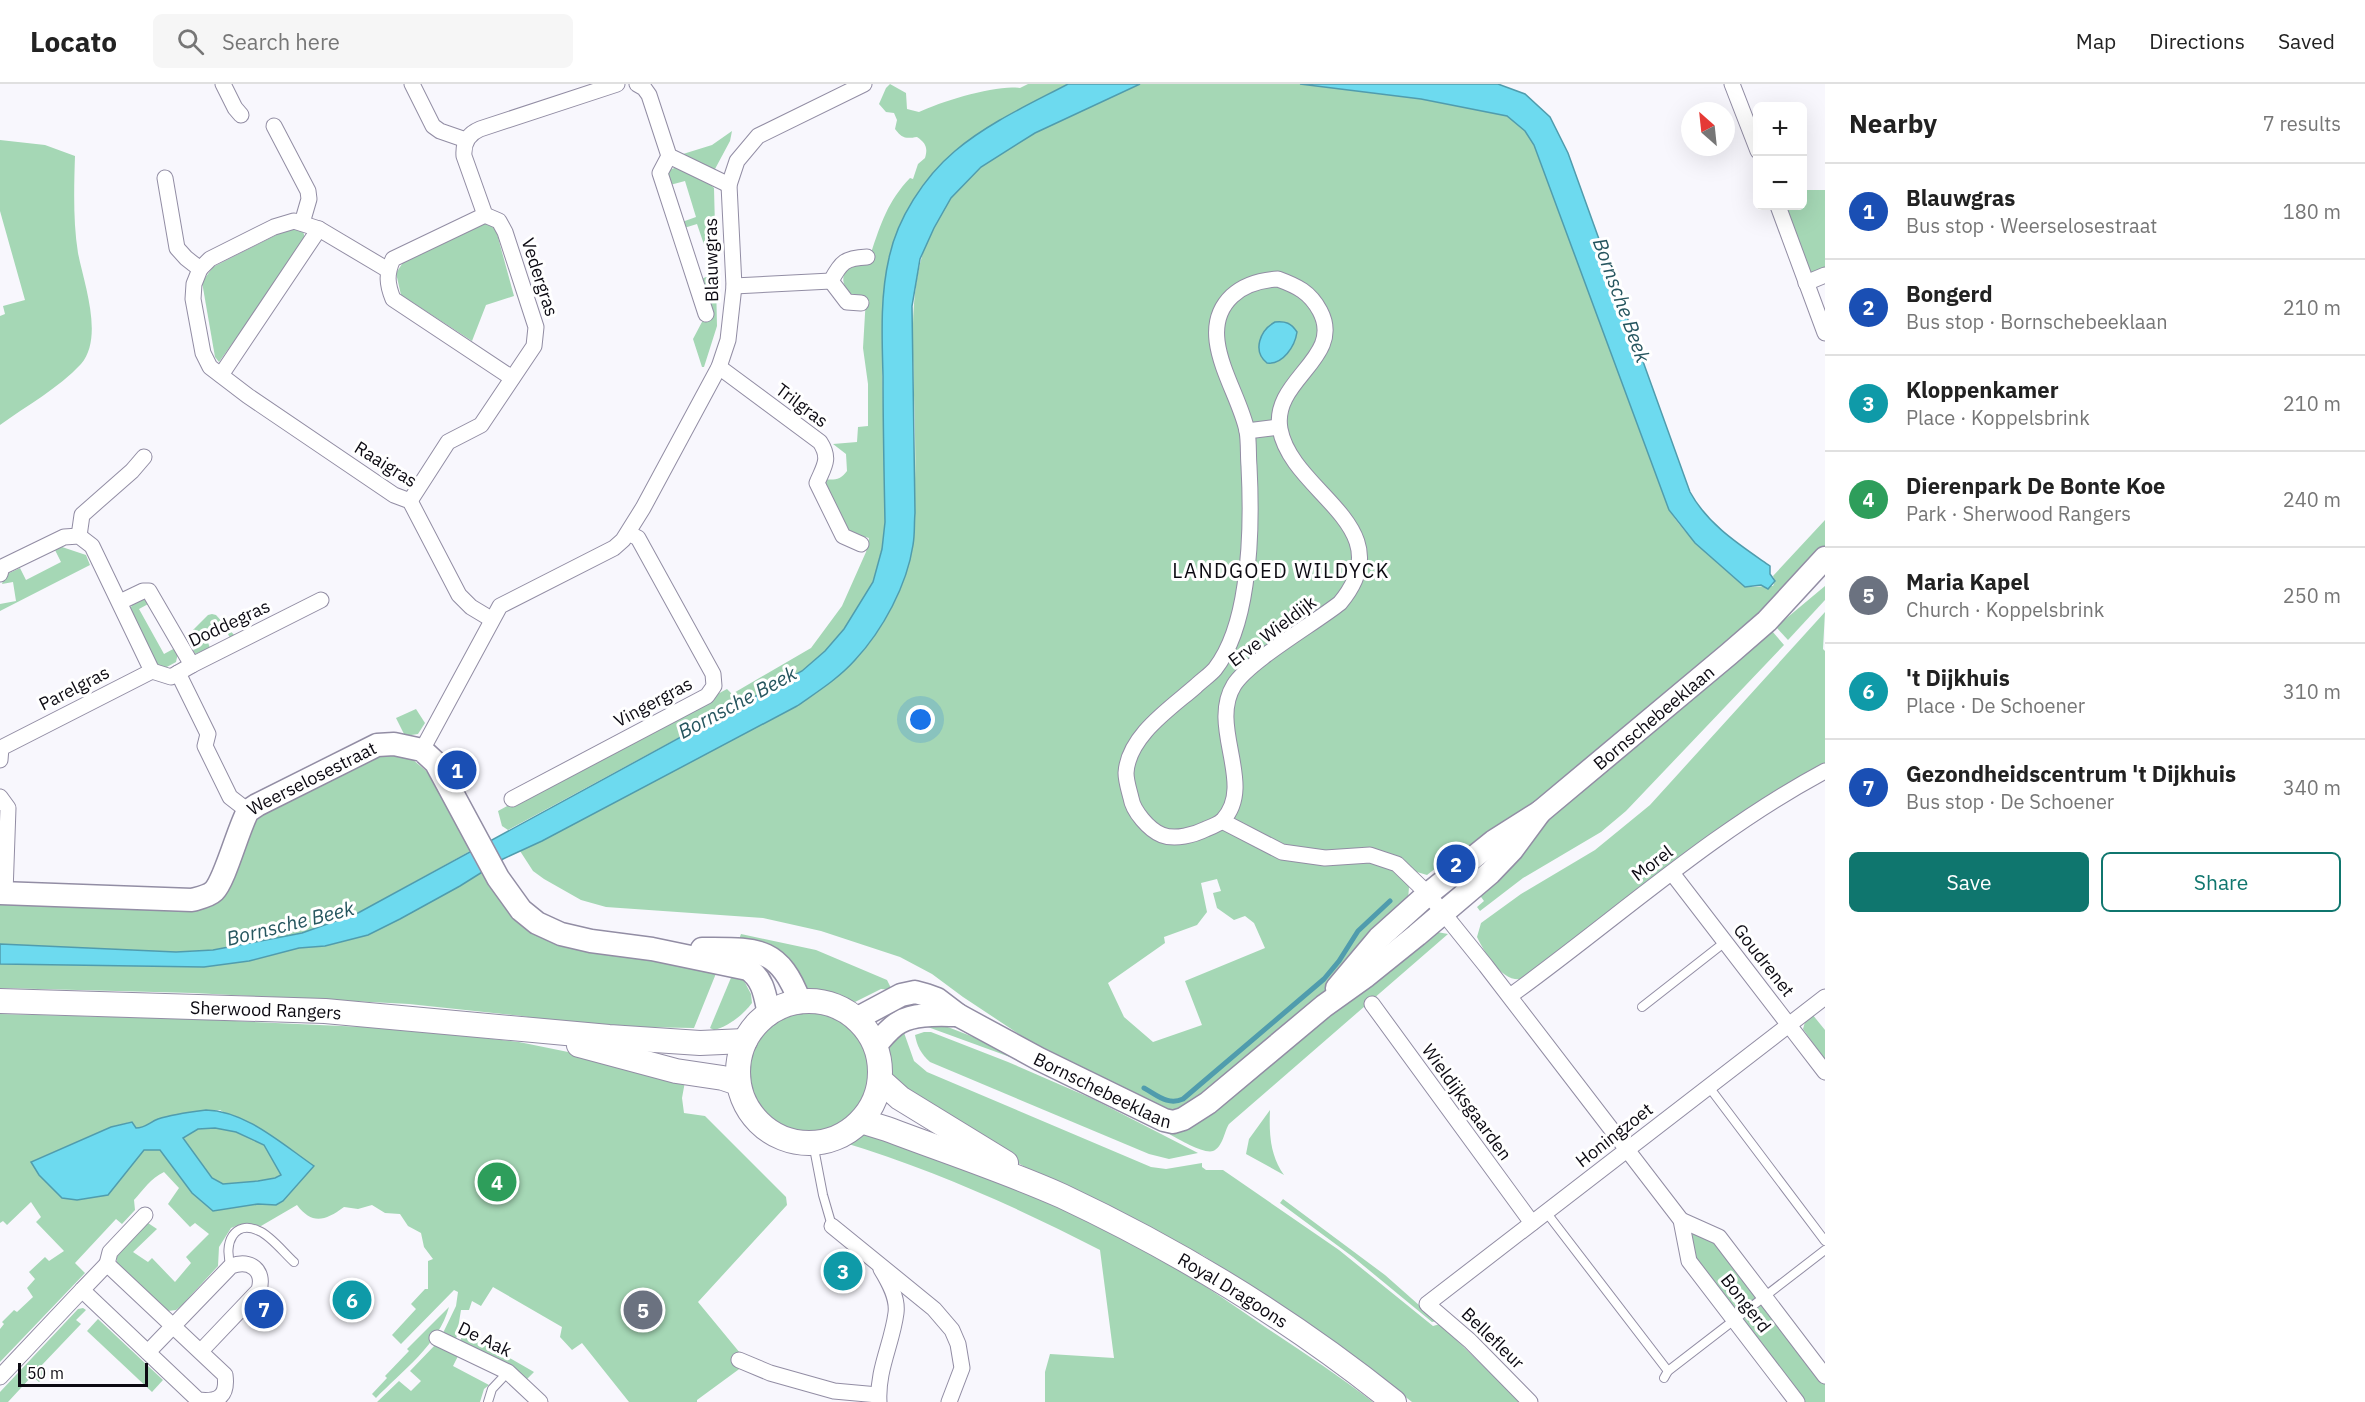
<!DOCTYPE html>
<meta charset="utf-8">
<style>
:root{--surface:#fff;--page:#f6f6f6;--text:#222;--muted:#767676;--line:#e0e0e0;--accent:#0f766e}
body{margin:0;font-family:"IBM Plex Sans",sans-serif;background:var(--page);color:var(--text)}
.controls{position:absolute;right:18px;top:18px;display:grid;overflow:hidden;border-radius:9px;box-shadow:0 6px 24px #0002}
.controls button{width:54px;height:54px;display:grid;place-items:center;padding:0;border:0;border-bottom:2px solid var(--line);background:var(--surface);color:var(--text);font:30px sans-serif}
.compass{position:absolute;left:1681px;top:18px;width:54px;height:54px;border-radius:50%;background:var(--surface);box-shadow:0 6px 24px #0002;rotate:333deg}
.scale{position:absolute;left:18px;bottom:15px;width:130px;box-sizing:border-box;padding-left:6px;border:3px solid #0c0a12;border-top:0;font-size:16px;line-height:21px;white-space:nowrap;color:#0c0a12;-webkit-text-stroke:4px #fff;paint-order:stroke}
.you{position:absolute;left:921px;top:636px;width:21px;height:21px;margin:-15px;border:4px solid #fff;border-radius:50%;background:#1a73e8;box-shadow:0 0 0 9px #1a73e833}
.badge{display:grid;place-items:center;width:39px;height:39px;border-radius:50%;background:var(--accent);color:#fff;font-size:20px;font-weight:700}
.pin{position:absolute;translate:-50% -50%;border:3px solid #fff;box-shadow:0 2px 6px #0006}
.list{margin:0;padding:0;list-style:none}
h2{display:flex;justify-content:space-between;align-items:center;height:78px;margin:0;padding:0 24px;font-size:26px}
h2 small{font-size:20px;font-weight:400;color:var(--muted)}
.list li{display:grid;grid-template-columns:39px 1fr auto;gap:18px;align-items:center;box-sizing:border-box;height:96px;padding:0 24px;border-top:2px solid var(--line)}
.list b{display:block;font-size:22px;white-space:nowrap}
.list p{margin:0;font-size:20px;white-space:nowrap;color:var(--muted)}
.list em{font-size:20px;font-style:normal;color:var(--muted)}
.actions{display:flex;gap:12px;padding:18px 24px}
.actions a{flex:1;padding:14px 0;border:2px solid var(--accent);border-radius:9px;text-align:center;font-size:21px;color:var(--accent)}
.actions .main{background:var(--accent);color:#fff}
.icon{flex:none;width:33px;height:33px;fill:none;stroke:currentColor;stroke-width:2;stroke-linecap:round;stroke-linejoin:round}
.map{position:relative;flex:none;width:1825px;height:1318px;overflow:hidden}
header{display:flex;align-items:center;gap:36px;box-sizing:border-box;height:84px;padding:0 30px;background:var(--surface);border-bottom:2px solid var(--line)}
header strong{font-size:28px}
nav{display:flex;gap:33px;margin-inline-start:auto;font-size:21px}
.search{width:420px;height:54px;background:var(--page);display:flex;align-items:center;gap:15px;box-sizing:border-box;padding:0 21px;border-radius:9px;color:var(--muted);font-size:22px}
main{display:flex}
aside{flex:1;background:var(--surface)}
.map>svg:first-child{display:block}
.green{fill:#a5d7b5;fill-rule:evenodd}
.water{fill:#6ddaef;stroke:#509cad;stroke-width:1.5;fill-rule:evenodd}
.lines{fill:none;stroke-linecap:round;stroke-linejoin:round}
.stream{stroke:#509cad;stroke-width:5}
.lane-casing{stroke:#928da4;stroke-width:10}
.street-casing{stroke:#928da4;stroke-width:17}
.secondary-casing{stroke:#928da4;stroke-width:25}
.primary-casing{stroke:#928da4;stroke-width:26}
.lane{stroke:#fff;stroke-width:8}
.street{stroke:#fff;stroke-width:15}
.secondary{stroke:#fff;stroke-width:22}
.primary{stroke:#fff;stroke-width:24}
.labels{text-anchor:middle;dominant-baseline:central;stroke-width:6;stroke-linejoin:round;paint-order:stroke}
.street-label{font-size:18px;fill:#0c0a12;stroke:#fff}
.water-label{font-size:20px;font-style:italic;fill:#26565f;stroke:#fff}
.neighbourhood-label{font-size:20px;letter-spacing:1.5px;fill:#0c0a12;stroke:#fff}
</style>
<header>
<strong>Locato</strong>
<div class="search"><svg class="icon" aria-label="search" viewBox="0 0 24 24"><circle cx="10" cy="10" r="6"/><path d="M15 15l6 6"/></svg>Search here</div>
<nav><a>Map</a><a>Directions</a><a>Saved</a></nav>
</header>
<main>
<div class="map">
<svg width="1825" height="1318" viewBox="0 0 1825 1318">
<rect width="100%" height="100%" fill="#f8f7fd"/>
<g class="green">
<path d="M890,0L906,9L907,25L919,28C942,17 998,0 1020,4L1028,0H1068L1027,22L954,68L931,92L915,115L884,211L882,263L885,438L882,464L873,498L844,545L825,567L802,587L508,746L502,742L498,727L727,605L732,610L811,564L842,522L866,468L869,454L847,448L822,395C833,396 840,397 847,387L846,370L833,360L857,358L858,343L868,342V300L863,264L866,213L850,210C832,189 854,178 871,169C881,139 888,117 910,94L913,95L918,80L925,74C928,64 926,59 917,53C905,55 902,54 895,45L897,36L894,29L886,28L879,20L886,4Z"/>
<path d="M1140,0H1300L1421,15L1507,32L1525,47L1534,60L1669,426C1689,457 1718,479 1745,503L1773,502L1775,497L1773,492L1825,436V469L1798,499L1528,723L1453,778L1445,777L1427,791L1417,788L1405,797L1409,803L1408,816L1329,903L1203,1018L1171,1027L1052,972L963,913L932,890L900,873L821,847L763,834L606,823L581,816L544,795L533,787L520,767L797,622C817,608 837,595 854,577C875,556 896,521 905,492C908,482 908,471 910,460C919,398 914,333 913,270C912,213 915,161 951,114C993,58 1077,29 1140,0ZM1217,795L1221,807L1213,809L1217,824L1234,836L1245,832L1254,839L1265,864L1185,897L1202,941L1153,958L1124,933L1108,899L1165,859L1164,853L1197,841L1207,828L1201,799Z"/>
<polygon points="732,47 730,57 715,85 712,86 683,70 712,61"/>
<path d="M0,56L45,61L75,72C74,103 73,138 78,169C84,200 104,253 81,280C59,304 26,322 0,341V232L5,230L3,222L25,216L0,127Z"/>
<polygon points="677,83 710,100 714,104 715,144 707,145 707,152 715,152 717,242 704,283 702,283 693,255 703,236 701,195 714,190 697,140 684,144 682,138 696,133 685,97 670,101 667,90 669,86"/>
<polygon points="1803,106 1825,106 1825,185 1807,193 1782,122 1802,122"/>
<polygon points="480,139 489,140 496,146 514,212 486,221 472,257 401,211 396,189 406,174"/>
<polygon points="290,144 302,144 306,157 219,278 215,273 202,198 213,183"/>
<polygon points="62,463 86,471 90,481 0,527 0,520 16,517 13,498 2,500 5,491 20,484 26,496 61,478 55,466"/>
<polygon points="1825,502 1825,516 1788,556 1776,543"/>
<polygon points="143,513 150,519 139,525 164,570 175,564 178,569 176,578 165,584 156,580 130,526 133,518"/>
<path d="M1825,528L1823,565L1825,567V680L1767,712L1737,732L1522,895C1502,899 1485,869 1477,853L1481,839L1521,810L1595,766L1650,721Z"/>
<polygon points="212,530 216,531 235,552 230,554 225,544 206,553 210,564 195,570 187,552 208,531"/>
<polygon points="1772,547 1784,561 1626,727 1601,748 1523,794 1480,827 1477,823 1484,817 1476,806 1546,737"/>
<polygon points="416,625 425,639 418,650 405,652 396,634"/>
<polygon points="392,670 412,675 431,691 472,766 358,829 302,849 255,859 213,866 176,868 0,860 0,815 220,814 229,806 256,734 263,728 372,672"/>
<polygon points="484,787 519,838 717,887 694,944 582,942 522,932 409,920 193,909 0,904 0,880 204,883 249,877 299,864 325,862 368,851 460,802"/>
<path d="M1437,848L1448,850L1229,1040C1224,1048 1223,1063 1213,1067C1204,1070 1180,1056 1171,1051C1120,1023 1067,999 1014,975L1017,970L1192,1042L1202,1037L1314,942Z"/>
<polygon points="741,850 816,866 887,896 892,906 881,905 855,918 807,906 799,896 793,880 784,870 738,858"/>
<path d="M733,889L741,891L751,910L752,919C743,931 729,942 714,946L710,944Z"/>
<circle cx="809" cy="988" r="60"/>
<path d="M0,930L192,935L407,945L519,958L686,992L682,1014L684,1029L705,1032L786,1113L787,1121L698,1218L745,1275L742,1283L697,1316V1318H629L582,1259L572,1266L560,1253L562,1243L493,1203L481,1222L472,1217L469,1226H461L456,1256L442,1251L456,1222L458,1208L454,1206L401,1260L392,1251L416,1225L411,1220L425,1205H428V1177L433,1175L424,1163L421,1149L408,1142L400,1130L385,1129L372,1121L358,1125L344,1123C325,1137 312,1141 297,1121L261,1142L241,1140L231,1144L219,1163L218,1182L182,1221L176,1226L168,1227L117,1180V1169L148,1139L157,1145L133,1168L148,1178L152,1174L175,1198L191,1179L186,1173L209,1150L195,1139L190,1143L168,1120L179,1104L164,1088C150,1095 144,1105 134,1116L135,1126L122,1140L116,1135L75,1179L85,1189L0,1278V1245L4,1240L2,1238L14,1226L17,1228L33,1213L27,1204L35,1195L29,1188L45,1173L49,1177L64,1167L36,1138L41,1133L31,1118L7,1141L3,1137L0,1139ZM206,1026H220L313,1082L276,1121L258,1120L213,1127L192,1109L160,1066H144L108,1111L77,1116L31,1078L111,1043L131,1038L136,1044H141Z"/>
<polygon points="1812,930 1825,946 1825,976 1803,945 1805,938"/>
<polygon points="940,940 1012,968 1010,973 925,942"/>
<polygon points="902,943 914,977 927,988 1151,1083 1166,1085 1202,1079 1202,1083 1206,1086 1223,1086 1339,1166 1433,1242 1440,1240 1520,1318 1412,1318 1356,1274 1204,1172 1025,1083 904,1011 885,987 884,969 887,958"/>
<path d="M924,948H931L1008,978L1093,1015L1198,1069L1169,1075L1149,1070L930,978C921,970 917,962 915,951Z"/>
<path d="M1270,1026C1269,1050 1270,1071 1284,1091L1246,1070L1249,1055Z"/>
<polygon points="215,1044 236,1048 264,1061 281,1091 275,1094 258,1097 223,1100 212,1094 183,1054 198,1045"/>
<path d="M864,1048C934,1073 1005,1097 1073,1128C1142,1159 1206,1202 1268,1245C1304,1269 1339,1292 1373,1318H1045V1288L1050,1270L1114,1274L1100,1166C1017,1123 931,1085 842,1058L853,1050Z"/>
<polygon points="1283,1115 1385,1191 1437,1237 1432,1238 1353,1173 1280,1119"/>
<polygon points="1694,1149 1715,1156 1764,1218 1825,1300 1825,1318 1802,1318 1693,1176 1689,1152"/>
<path d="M449,1223C439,1260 401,1288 376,1314L372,1310L387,1294L385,1292L409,1267L407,1265Z"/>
<polygon points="83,1224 86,1226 76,1236 81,1240 40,1283 47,1290 39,1298 32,1292 8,1318 0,1318 0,1308 78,1225"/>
<polygon points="98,1235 163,1296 152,1308 87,1247"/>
<polygon points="465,1248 534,1288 527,1295 499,1276 459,1258"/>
<polygon points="436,1260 459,1270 453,1282 489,1301 484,1305 480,1318 377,1318 399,1297 411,1307 421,1297 410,1287"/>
</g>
<g class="water">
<path d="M1068,0H1140L1035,49L981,83L951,114L934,144L920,175L912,222L915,429C914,439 915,450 913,461C907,501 883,546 855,576C838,595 817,608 797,622L542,757L503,775L460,802L400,835L368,851L325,862L299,864L249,877L204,883L0,880V860L176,868L213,866L302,849L358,829L802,587L825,567L844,545L873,498L882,465L885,438C884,389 883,341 883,292C882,254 880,212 889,174C897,135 924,93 955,67C988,39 1030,20 1068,0Z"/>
<path d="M1300,0H1498L1525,10L1550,33L1568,69L1690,408C1708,441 1740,461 1770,482V490L1775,497L1768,505L1761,501L1745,503L1695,459L1669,426L1534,61L1525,47L1507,32L1421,15Z"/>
<path d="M1275,238C1286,237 1291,239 1297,248C1295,262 1283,281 1267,279C1252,267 1260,246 1275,238Z"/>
<path d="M206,1026C246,1027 282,1060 314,1082L283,1117L276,1121L258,1120L213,1127L192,1109L160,1066H144L108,1111L77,1116L62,1114L39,1091L31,1078L111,1043L132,1038L136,1044C145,1044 150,1038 158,1035C173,1030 190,1028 206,1026ZM215,1044L236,1048L264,1061L281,1091L275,1094L258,1097L223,1100L212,1094L183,1054L198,1045Z"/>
</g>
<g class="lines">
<path class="stream" d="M1144,1004C1157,1011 1168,1022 1183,1015L1324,895L1339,877L1358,847L1390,817"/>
<defs>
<g id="lane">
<polyline points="1642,923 1725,858"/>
<polyline points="1709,1003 1825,1157"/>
<polyline points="813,1059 823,1111 832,1142"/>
<polyline points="1546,1128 1668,1287"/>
<path d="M231,1182C223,1160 234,1135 259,1147C270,1151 285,1170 294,1178"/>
<polyline points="1664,1294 1668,1287 1825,1166"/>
<polyline points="488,1318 492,1305 508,1288"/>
</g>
<g id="street">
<polyline points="223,0 235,24 241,31"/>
<polyline points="412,0 433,42 440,47 466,56"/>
<polyline points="637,0 644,4 649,11 669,72 729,101"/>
<polyline points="1732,0 1758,67"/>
<polyline points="274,42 308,107 309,115 302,139"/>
<polyline points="669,72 660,89 706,230"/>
<polyline points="165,94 177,164 186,174 200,185 194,200 193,215 203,269 210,283 248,312 394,411 410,417 459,511 471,523 491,535"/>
<polyline points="1778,122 1825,249"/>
<path d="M485,131L393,175C386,190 387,200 393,215L512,294"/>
<polyline points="200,185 210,175 274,143 294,137 319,145 388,186"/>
<path d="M1278,195C1297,202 1310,208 1320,227C1345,274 1271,296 1280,345C1292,410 1404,442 1340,519C1315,539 1249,577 1234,601C1208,643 1256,700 1223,736C1219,740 1211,743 1206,745C1194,751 1175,756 1162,751C1149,746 1133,727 1131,714C1129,706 1126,697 1126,689C1128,652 1171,624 1196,602C1202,596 1210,591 1215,585C1232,563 1241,529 1245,501C1251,462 1251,421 1249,382C1248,371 1249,358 1247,347C1239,306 1193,249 1232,212C1245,200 1261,196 1278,195Z"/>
<path d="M831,197C841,178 845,174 867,173"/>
<polyline points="831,197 847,218 861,219"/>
<polyline points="1806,199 1825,191"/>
<polyline points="734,202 831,197"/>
<path d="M719,283L820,358C831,375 824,382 817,399L843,452L861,460"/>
<polyline points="221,291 319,145"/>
<polyline points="1247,347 1279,343"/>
<path d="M410,417L448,358L481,341L534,262L536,243L505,148L499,137L485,131L464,72C463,59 468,50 480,45L617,0"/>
<polyline points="79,452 82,431 132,387 144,373"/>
<polyline points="0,490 2,483 64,453 79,452 92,462 152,587"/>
<polyline points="120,518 143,507 149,507 192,581 321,516"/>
<polyline points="178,589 208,650 205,662 230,713 248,727"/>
<polyline points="422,666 500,522 614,464 623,456 643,424 719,283 728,256 734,202 729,101 737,77 758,52 864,0"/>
<polyline points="0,676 1,664 152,587 171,593 192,581"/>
<polyline points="0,713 8,724 5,809"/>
<polyline points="512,715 707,612 714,602 713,590 638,454 628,449"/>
<polyline points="1222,737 1282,768 1325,774 1370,771 1397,780 1428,810 1486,882 1681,1136 1689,1177 1797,1318"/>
<polyline points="1672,789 1825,988"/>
<path d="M1510,912C1614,837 1711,748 1825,687"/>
<polyline points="1372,920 1532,1139"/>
<polyline points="1681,1136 1719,1153 1825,1292"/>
<polyline points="832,1142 934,1225 952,1246 958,1260 962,1284 949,1318"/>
<path d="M107,1180L225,1291C228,1313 218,1318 198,1316L82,1206Z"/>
<polyline points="107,1180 110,1168 145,1131"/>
<polyline points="437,1254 508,1288 540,1318"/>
<path d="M148,1268L231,1182C250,1175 265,1186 259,1206L201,1267"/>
<polyline points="739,1276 770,1289 834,1307 878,1311"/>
<polyline points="0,1293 82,1206"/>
<path d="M879,1318C877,1286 892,1260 896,1229C898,1214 889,1198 881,1185"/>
<polyline points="1530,1318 1470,1257 1427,1220 1825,913"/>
</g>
<g id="secondary">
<path id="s1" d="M0,809L192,816C199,814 209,812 214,807C225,796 238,745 248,727L257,721L377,661L394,660L422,666L436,679L498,794L521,826L537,839L561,850L591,857L652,865L748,885C764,896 765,912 769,930"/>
<path d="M702,865C757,865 779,862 800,918"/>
<path id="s2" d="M1337,904L1379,854L1428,810L1494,757L1540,728L1729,570L1767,537L1825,474"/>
<path id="s3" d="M856,935L901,911L915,908L926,911L937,915L958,931L1039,975L1164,1036L1173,1038L1183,1035L1208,1019L1324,922L1366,892L1417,851L1490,789L1512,766L1540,728"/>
<path d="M875,962C882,954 890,943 900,938C916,929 940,931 958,931"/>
</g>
<g id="primary">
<circle cx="809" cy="988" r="71"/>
<path id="s4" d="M0,917L325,927L609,953L700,959L745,957"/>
<polyline points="579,961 676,987 723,994 738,999"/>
<polyline points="880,996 900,1014 1006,1079"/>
<path id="s5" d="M861,1037L887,1045C945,1067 1006,1087 1062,1112C1179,1167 1293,1237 1394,1318"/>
</g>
</defs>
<use href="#lane" class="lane-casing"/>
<use href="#street" class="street-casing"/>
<use href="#secondary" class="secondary-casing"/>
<use href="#primary" class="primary-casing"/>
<use href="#lane" class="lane"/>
<use href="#street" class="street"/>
<use href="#secondary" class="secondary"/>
<use href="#primary" class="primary"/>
</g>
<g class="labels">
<g class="street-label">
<text transform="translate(711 176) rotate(-91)">Blauwgras</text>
<text transform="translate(540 193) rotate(72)">Vedergras</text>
<text transform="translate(802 321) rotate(37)">Trilgras</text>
<text transform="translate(386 380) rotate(32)">Raaigras</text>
<text transform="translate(229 539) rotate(-25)">Doddegras</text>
<text transform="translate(1272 547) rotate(-37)">Erve Wieldijk</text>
<text transform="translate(74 604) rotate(-27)">Parelgras</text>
<text transform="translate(653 618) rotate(-28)">Vingergras</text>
<text stroke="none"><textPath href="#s2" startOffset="418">Bornschebeeklaan</textPath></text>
<text stroke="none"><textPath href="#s1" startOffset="375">Weerselosestraat</textPath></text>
<text transform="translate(1652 779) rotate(-37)">Morel</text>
<text transform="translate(1764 876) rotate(52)">Goudrenet</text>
<text stroke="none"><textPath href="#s4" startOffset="266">Sherwood Rangers</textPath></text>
<text stroke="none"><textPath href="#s3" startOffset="278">Bornschebeeklaan</textPath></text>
<text transform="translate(1467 1018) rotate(54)">Wieldijksgaarden</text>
<text transform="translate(1614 1051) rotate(-38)">Honingzoet</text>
<text stroke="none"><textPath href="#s5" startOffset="410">Royal Dragoons</textPath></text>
<text transform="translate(1746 1219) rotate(52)">Bongerd</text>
<text transform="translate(1493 1254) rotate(44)">Bellefleur</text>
<text transform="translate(485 1255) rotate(26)">De Aak</text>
</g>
<g class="water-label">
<text transform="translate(1622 216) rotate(70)">Bornsche Beek</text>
<text transform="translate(737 618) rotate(-28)">Bornsche Beek</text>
<text transform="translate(290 839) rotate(-14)">Bornsche Beek</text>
</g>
<g class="neighbourhood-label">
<text x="1281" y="486">LANDGOED WILDYCK</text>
</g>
</g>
</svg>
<div class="controls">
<button>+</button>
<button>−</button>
</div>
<svg class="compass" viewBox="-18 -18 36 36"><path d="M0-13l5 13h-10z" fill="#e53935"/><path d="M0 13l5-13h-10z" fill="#767676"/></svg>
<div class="scale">50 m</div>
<div class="you"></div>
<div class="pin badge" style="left:457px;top:686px;background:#1a4fb4">1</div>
<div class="pin badge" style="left:1456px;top:780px;background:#1a4fb4">2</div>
<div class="pin badge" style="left:843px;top:1187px;background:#0f9aa8">3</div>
<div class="pin badge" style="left:497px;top:1098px;background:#2e9e5b">4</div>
<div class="pin badge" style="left:643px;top:1226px;background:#6b7280">5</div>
<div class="pin badge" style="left:352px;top:1216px;background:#0f9aa8">6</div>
<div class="pin badge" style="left:264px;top:1225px;background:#1a4fb4">7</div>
</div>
<aside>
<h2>Nearby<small>7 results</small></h2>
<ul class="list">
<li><span class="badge" style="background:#1a4fb4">1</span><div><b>Blauwgras</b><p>Bus stop · Weerselosestraat</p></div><em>180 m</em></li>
<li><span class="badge" style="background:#1a4fb4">2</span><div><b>Bongerd</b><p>Bus stop · Bornschebeeklaan</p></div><em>210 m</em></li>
<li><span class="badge" style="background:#0f9aa8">3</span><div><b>Kloppenkamer</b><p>Place · Koppelsbrink</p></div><em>210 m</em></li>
<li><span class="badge" style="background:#2e9e5b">4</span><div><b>Dierenpark De Bonte Koe</b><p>Park · Sherwood Rangers</p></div><em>240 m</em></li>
<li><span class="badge" style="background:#6b7280">5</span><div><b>Maria Kapel</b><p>Church · Koppelsbrink</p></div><em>250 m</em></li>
<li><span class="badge" style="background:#0f9aa8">6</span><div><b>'t Dijkhuis</b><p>Place · De Schoener</p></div><em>310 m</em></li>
<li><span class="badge" style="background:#1a4fb4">7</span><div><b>Gezondheidscentrum 't Dijkhuis</b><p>Bus stop · De Schoener</p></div><em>340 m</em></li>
</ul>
<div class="actions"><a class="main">Save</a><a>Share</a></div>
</aside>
</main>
